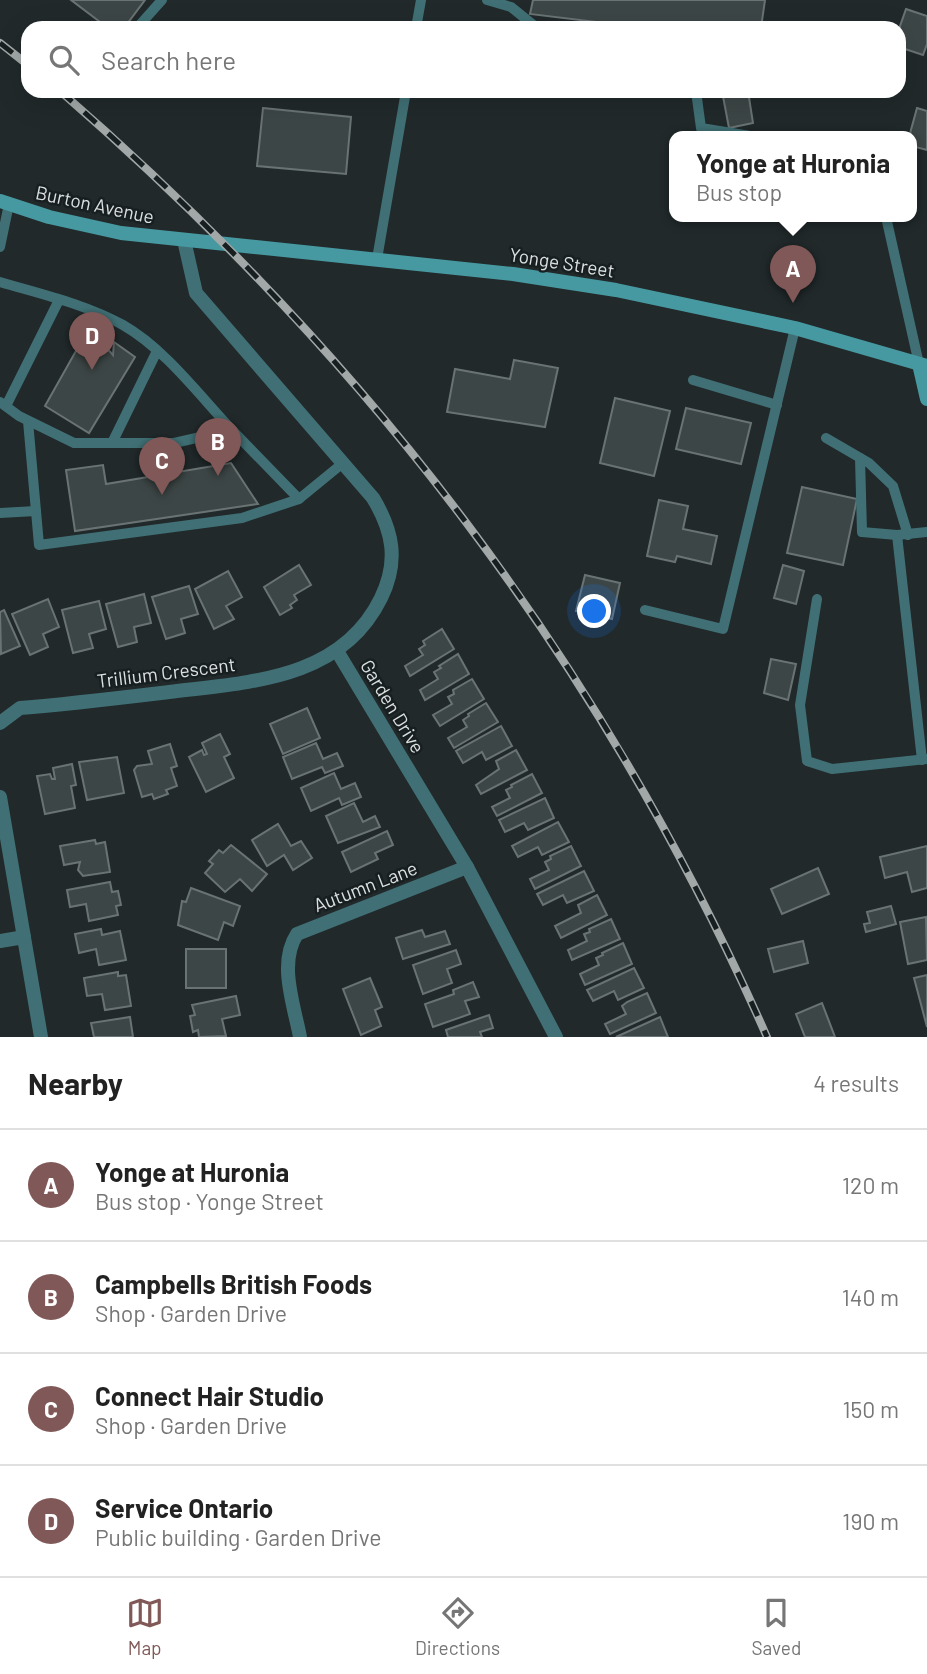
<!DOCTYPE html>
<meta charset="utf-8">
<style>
:root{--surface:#fff;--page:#f2f2f2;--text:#222;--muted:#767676;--line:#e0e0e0;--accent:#815858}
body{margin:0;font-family:Barlow,sans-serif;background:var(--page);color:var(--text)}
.you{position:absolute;left:595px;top:612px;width:24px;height:24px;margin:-18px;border:5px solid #fff;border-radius:50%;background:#1a73e8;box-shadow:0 0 0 10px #1a73e833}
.badge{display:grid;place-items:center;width:46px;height:46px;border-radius:50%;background:var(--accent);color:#fff;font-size:23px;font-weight:700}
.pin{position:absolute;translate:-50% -58px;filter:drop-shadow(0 2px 4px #0008)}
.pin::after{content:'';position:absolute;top:37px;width:24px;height:21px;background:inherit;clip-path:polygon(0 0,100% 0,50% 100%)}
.popup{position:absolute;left:669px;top:131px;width:248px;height:91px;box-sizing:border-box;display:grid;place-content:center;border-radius:14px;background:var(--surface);filter:drop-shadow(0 2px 5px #0005);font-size:23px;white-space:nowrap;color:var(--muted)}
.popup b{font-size:26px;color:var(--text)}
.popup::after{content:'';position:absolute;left:50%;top:100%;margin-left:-14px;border:14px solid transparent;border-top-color:var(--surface)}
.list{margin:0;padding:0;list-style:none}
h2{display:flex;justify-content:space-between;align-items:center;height:91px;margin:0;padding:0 28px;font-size:30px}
h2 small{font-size:23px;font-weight:400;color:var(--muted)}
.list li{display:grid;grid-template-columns:46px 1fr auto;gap:21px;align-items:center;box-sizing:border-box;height:112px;padding:0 28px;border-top:2px solid var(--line)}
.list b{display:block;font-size:26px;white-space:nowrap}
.list p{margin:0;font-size:23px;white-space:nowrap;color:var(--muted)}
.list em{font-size:23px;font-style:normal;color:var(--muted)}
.icon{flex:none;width:38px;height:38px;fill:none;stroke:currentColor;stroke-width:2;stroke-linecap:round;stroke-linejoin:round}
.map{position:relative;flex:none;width:927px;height:1037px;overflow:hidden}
.search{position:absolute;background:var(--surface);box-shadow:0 7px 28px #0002;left:21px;right:21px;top:21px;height:77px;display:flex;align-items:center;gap:18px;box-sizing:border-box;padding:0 24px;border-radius:21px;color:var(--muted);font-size:26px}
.sheet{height:539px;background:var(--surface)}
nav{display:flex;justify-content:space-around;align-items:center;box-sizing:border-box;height:98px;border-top:2px solid var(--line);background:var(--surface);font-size:19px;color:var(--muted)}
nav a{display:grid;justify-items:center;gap:4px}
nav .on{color:var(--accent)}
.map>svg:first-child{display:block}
.building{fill:#3d4646;stroke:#6a7374;stroke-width:2}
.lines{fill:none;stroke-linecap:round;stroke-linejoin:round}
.lane{stroke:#407075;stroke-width:10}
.street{stroke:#407075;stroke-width:14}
.secondary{stroke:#4799a1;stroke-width:14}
.rail-casing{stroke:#a2a8a8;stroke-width:8}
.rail{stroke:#181f20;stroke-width:5;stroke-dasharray:16;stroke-linecap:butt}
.labels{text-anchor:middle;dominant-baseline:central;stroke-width:5;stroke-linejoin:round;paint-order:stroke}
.street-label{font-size:19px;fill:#dbe0e0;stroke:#181f20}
</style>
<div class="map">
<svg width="927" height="1037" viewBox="0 0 927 1037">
<rect width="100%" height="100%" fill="#21292a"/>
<g class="building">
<polygon points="71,0 145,0 124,28 108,28"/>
<polygon points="533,0 765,0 761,28 646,28 530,14"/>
<polygon points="906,9 927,16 927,44 923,55 899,47 899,29"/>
<polygon points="722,91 748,91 753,123 729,128"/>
<polygon points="263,108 351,117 346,174 257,166"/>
<polygon points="917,108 927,111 927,150 912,146 912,137 909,137"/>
<polygon points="81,342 98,351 104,345 113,355 114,342 135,357 89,433 45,406"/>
<polygon points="514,360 558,368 545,427 447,412 455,369 510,379"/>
<polygon points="615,398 670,411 654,476 600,463"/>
<polygon points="686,408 751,423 741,464 676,449"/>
<polygon points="231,463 258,504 75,531 66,470 103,465 106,484"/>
<polygon points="802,487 857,499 843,565 787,553"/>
<polygon points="659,500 688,506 683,529 717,536 711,564 677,556 675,562 647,556"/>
<polygon points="299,565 311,585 294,595 297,600 290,605 292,608 280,615 264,587"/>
<polygon points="783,565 804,571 796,604 774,598"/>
<polygon points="228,571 242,597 226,606 234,619 214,629 195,589"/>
<polygon points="585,575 620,583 612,619 576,611"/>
<polygon points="189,586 198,614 181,619 185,633 166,639 152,597"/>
<polygon points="144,594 151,623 134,627 137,642 118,647 106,604"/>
<polygon points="48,599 59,627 43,634 48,647 30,655 12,614"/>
<polygon points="99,601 106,629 89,634 93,648 73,653 62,610"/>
<polygon points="4,610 20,646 1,654 0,612"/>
<polygon points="442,629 454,649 410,676 405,666 423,655 419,649 425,645 423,641"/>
<polygon points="458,654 469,674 425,700 420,690 438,679 434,672 441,668 439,666"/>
<polygon points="771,659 796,664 788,700 764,693"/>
<polygon points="472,679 484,699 440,726 433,715 452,704 448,697 454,694 453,690"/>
<polygon points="486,703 498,722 454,748 448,738 467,727 463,720 469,716 468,714"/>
<polygon points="307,708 320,738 283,754 270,724"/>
<polygon points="501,726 512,746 486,760 482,752 463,763 456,751"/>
<polygon points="220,734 230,754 224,757 234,778 206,792 189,757 202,750 204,755 207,754 202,743"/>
<polygon points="316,743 323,759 337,753 343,766 325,773 322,767 292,779 283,757"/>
<polygon points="170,744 177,766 171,768 177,786 166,790 168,794 154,799 152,794 142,797 134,770 137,766 152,764 148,751"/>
<polygon points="516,750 527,770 481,794 476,785 499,769 496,761"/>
<polygon points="117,757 124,793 87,800 79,762"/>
<polygon points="72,764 76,785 71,786 75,808 45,814 37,776 50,774 52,779 55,779 53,768"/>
<polygon points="334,773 341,789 355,783 361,797 342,805 339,798 311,811 301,788"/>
<polygon points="532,774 542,793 497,816 492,807 510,798 506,790 512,787 511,785"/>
<polygon points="545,798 554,818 528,830 524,823 505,832 499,820"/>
<polygon points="354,803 363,822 375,816 380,827 338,843 326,816"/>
<polygon points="558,822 569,842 542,855 538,847 518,857 512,846"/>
<polygon points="278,824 291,846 301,841 312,858 293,870 284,855 267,866 252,840"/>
<polygon points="387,831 393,845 375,853 378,859 351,872 342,852"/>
<polygon points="95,840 96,844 105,842 110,872 83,876 78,870 80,862 64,865 60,846"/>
<polygon points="231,845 267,874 252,891 240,879 225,892 205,873 213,864 209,861 219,850 223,853"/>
<polygon points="571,846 581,866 535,889 530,879 549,870 545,862 551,859 550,856"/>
<polygon points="927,846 927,888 912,892 907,872 885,878 880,857"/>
<polygon points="818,868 829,894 782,914 771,889"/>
<polygon points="584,871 594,891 567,903 563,895 543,905 537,894"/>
<polygon points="110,882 112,892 118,891 121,905 116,906 118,915 89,921 86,904 70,907 67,890"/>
<polygon points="191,888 240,906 233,926 224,922 218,940 178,925 182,901 186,902"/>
<polygon points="597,895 607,915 561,938 555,926 581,913 578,905"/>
<polygon points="891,906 896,924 866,932 864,924 870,923 867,912"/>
<polygon points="926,917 927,960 908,964 900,922"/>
<polygon points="611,919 620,939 572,960 568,950 587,941 584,934 590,932 589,929"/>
<polygon points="101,929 102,935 120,931 126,960 99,965 96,949 79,953 75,934"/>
<polygon points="422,930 425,937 445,931 450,944 403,959 396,938"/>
<polygon points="803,941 808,963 774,972 768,949"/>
<polygon points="623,943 632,964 585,985 580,974 599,965 596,958 603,955 602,953"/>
<rect x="186" y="949" width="40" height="39"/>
<polygon points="456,950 461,964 447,969 452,983 423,994 413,965"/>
<polygon points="634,968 644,988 618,1000 614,991 593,1001 587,990"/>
<polygon points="118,972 118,976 126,975 131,1006 105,1010 102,994 87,996 84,978"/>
<polygon points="927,975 927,1027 914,978"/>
<polygon points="370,978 382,1007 375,1010 381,1026 361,1035 343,989"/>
<polygon points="473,982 479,997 465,1001 470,1014 433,1027 425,1004 454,994 453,990"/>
<polygon points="647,993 656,1013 610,1034 605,1024 626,1014 622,1006 627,1002"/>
<polygon points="236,996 240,1015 222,1019 226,1036 199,1037 198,1030 193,1032 190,1016 195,1015 192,1005"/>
<polygon points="822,1003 835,1037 805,1037 796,1014"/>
<polygon points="489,1015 493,1028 480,1032 482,1037 448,1037 446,1030"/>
<polygon points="130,1017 133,1037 94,1037 91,1023"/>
<polygon points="660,1017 668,1037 616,1037"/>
</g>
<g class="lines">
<g class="lane">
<polyline points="487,0 511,7 537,28"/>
<polyline points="137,28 162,0"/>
<polyline points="416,28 421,0"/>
<polyline points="696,91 701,128 756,137"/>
<polyline points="886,217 919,364"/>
<polyline points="0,247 9,204"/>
<polyline points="377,259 406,91"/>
<path d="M0,282C41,294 85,304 123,325C165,349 199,395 232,430"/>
<polyline points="693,380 777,405"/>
<polyline points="0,402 19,416 74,443 174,443 232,430 299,499 343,463"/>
<polyline points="6,406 59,300"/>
<polyline points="28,421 39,545 242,518 299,499"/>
<polyline points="826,438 869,463 893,486 908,535"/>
<polyline points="112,443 157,351"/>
<polyline points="860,458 862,532 897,535"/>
<polyline points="0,513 36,511"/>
<polyline points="817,599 800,705 807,761 832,769 927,759"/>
<polyline points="645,610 723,629 795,328"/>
<polyline points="922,760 897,535 927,532"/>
</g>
<g class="street">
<polyline points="337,651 467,867 556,1037"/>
<path d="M0,723L20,708C70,704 119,698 169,692C249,682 341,680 381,598C399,561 393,531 373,498L196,293L184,240"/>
<polyline points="0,797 41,1037"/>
<polyline points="0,941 24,937"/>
<path d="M300,1037C294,1005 278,963 297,934L467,867"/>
</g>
<g class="secondary">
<polyline points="0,201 49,217 121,233 513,274 616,290 795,328 927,366"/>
<polyline points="919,364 927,399"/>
</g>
<defs>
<g id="rail">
<polyline points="0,43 28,65"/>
<path d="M60,91C368,358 602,663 767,1037"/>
</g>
</defs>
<use href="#rail" class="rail-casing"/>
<use href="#rail" class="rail"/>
</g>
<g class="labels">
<g class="street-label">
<text transform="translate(95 204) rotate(12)">Burton Avenue</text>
<text transform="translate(562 262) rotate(9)">Yonge Street</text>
<text transform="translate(166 672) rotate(-7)">Trillium Crescent</text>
<text transform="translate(393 706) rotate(59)">Garden Drive</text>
<text transform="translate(365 886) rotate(-21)">Autumn Lane</text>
</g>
</g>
</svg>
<div class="you"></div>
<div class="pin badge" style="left:793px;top:303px">A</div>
<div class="popup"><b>Yonge at Huronia</b>Bus stop</div>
<div class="pin badge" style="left:218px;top:476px">B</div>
<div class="pin badge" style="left:162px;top:495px">C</div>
<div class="pin badge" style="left:92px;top:370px">D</div>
<div class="search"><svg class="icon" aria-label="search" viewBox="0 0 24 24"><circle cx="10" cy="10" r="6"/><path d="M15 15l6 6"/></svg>Search here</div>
</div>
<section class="sheet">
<h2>Nearby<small>4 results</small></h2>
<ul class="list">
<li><span class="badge">A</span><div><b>Yonge at Huronia</b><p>Bus stop · Yonge Street</p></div><em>120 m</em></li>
<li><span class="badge">B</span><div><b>Campbells British Foods</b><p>Shop · Garden Drive</p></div><em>140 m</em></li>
<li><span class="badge">C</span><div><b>Connect Hair Studio</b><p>Shop · Garden Drive</p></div><em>150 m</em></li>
<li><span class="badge">D</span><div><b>Service Ontario</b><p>Public building · Garden Drive</p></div><em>190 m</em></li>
</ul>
</section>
<nav>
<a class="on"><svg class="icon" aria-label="map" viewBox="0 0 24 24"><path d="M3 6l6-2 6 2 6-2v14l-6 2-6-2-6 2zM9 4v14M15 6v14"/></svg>Map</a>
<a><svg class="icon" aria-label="directions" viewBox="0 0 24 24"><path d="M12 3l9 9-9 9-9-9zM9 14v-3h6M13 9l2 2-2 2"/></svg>Directions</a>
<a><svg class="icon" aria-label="saved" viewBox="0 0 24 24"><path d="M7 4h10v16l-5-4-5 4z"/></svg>Saved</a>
</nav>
